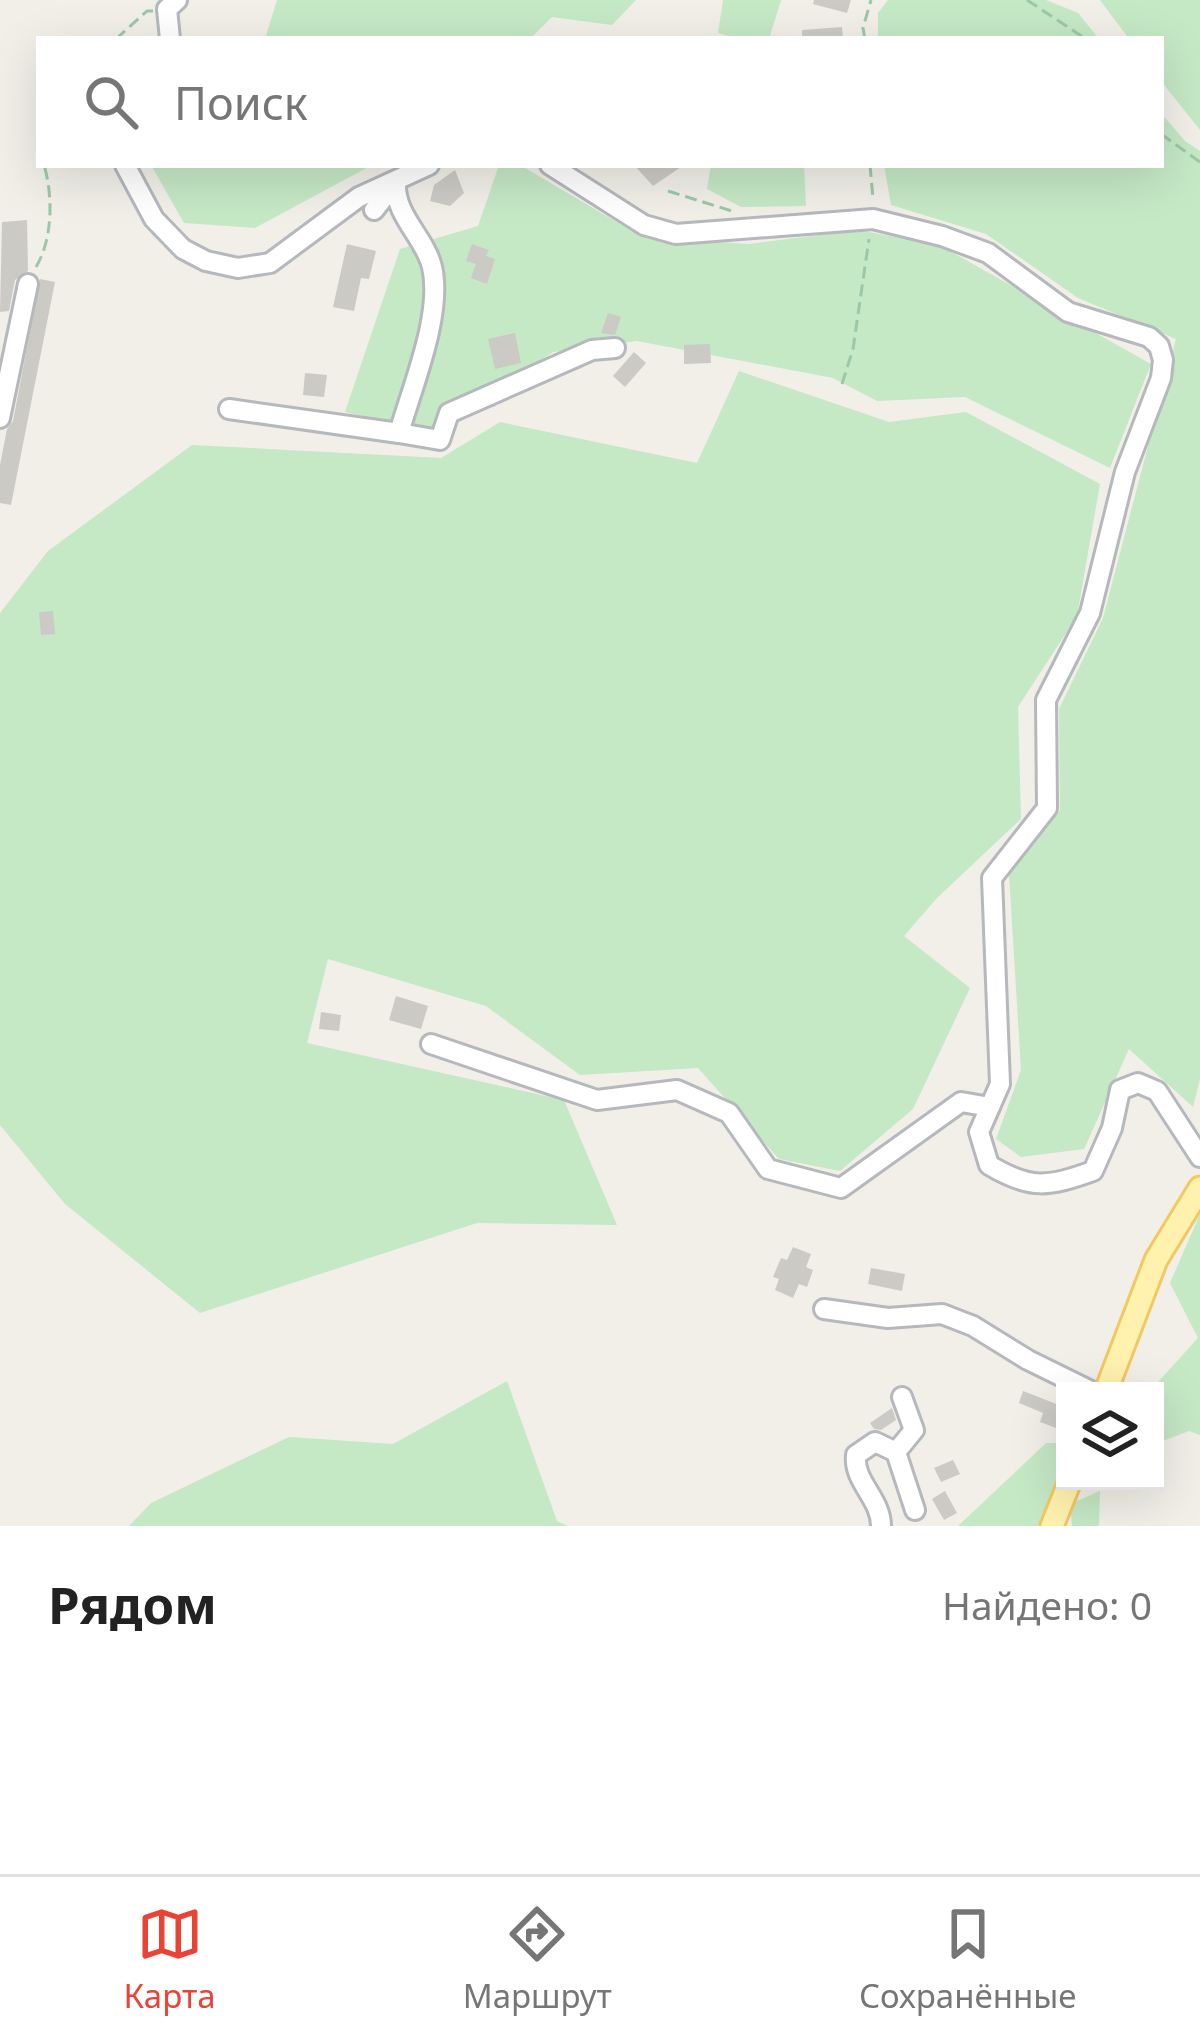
<!DOCTYPE html>
<html lang="ru">
<meta charset="utf-8">
<style>
:root{--surface:#fff;--page:#f2f2f2;--text:#222;--muted:#767676;--line:#e0e0e0;--accent:#ea4335}
body{margin:0;font-family:"Noto Sans",sans-serif;background:var(--page);color:var(--text)}
.controls{position:absolute;right:36px;bottom:36px;display:grid;overflow:hidden;border-radius:0px;box-shadow:0 12px 48px #0002}
.controls button{width:108px;height:108px;display:grid;place-items:center;padding:0;border:0;border-bottom:3px solid var(--line);background:var(--surface);color:var(--text);font:60px sans-serif}
.list{margin:0;padding:0;list-style:none}
h2{display:flex;justify-content:space-between;align-items:center;height:156px;margin:0;padding:0 48px;font-size:51px}
h2 small{font-size:39px;font-weight:400;color:var(--muted)}
.icon{flex:none;width:66px;height:66px;fill:none;stroke:currentColor;stroke-width:2;stroke-linecap:round;stroke-linejoin:round}
.map{position:relative;flex:none;width:1200px;height:1526px;overflow:hidden}
.search{position:absolute;background:var(--surface);box-shadow:0 12px 48px #0002;left:36px;right:36px;top:36px;height:132px;display:flex;align-items:center;gap:30px;box-sizing:border-box;padding:0 42px;border-radius:0px;color:var(--muted);font-size:45px}
.sheet{height:348px;background:var(--surface)}
nav{display:flex;justify-content:space-around;align-items:center;box-sizing:border-box;height:168px;border-top:3px solid var(--line);background:var(--surface);font-size:33px;color:var(--muted)}
nav a{display:grid;justify-items:center;gap:6px}
nav .on{color:var(--accent)}
.map>svg:first-child{display:block}
.green{fill:#c5e8c5}
.building{fill:#cccac5}
.lines{fill:none;stroke-linecap:round;stroke-linejoin:round}
.minor-casing{stroke:#b5b8bc;stroke-width:24}
.major-casing{stroke:#f2c960;stroke-width:27}
.path{stroke:#9cc7a9;stroke-width:3;stroke-dasharray:12 6;stroke-linecap:butt}
.minor{stroke:#fff;stroke-width:18}
.major{stroke:#fff2af;stroke-width:21}
</style>
<div class="map">
<svg width="1200" height="1526" viewBox="0 0 1200 1526">
<rect width="100%" height="100%" fill="#f1efe8"/>
<g class="green">
<polygon points="277,0 636,0 612,25 552,17 530,39 265,39"/>
<polygon points="723,0 781,0 769,39 739,39 718,33"/>
<polygon points="888,0 1046,0 1078,13 1099,39 878,39 878,13"/>
<polygon points="1100,0 1200,0 1200,130 1161,81 1161,39 1129,39"/>
<polygon points="1161,113 1185,141 1200,151 1200,1079 1193,1107 1129,1049 1084,1149 1021,1157 996,1139 1021,1070 1009,874 1060,810 1059,709 1103,618 1176,339 1078,298 986,234 891,205 884,165 1161,165"/>
<polygon points="151,165 372,165 255,228 184,223"/>
<polygon points="499,165 520,165 642,237 749,244 858,230 939,245 1151,364 1110,468 965,397 877,401 833,378 637,341 553,352 429,431 345,412 400,249 478,226"/>
<polygon points="711,165 804,165 806,206 741,207 707,189"/>
<polygon points="739,371 889,422 966,412 1100,484 1077,616 1018,707 1021,819 937,898 904,936 970,988 913,1109 840,1171 779,1159 698,1068 580,1075 486,1006 328,959 307,1043 564,1100 617,1225 477,1223 200,1313 65,1204 0,1125 0,613 48,551 192,445 441,458 500,422 697,463"/>
<polygon points="1200,1214 1200,1435 1189,1431 1155,1444 1155,1391 1150,1391 1198,1338 1170,1283"/>
<polygon points="507,1381 557,1521 568,1526 129,1526 151,1503 289,1437 393,1444"/>
<polygon points="1046,1443 1065,1443 1065,1466 1041,1526 958,1526"/>
<polygon points="1100,1491 1099,1526 1072,1526 1070,1504"/>
</g>
<g class="building">
<polygon points="814,0 851,0 847,13 813,4"/>
<polygon points="842,27 843,39 802,39 802,30"/>
<polygon points="634,165 684,165 653,186"/>
<polygon points="455,170 464,193 450,206 430,201 434,185"/>
<polygon points="27,220 28,271 15,280 9,311 0,312 2,222"/>
<polygon points="347,244 376,251 369,279 361,278 354,311 333,307"/>
<polygon points="472,244 489,250 486,256 495,259 487,284 471,278 476,264 466,261"/>
<polygon points="40,279 55,282 11,505 0,503 0,465 7,429 13,421"/>
<polygon points="608,313 621,317 615,335 601,333"/>
<polygon points="515,333 521,363 495,369 488,339"/>
<polygon points="710,344 711,363 684,364 684,345"/>
<polygon points="634,352 646,363 625,387 613,376"/>
<polygon points="305,373 327,375 324,397 303,395"/>
<polygon points="53,611 55,634 41,635 39,612"/>
<polygon points="396,996 428,1006 421,1029 389,1020"/>
<polygon points="321,1012 341,1015 339,1031 319,1029"/>
<polygon points="793,1247 811,1254 806,1267 813,1270 807,1287 799,1284 793,1298 775,1290 779,1279 773,1277 781,1258 787,1260"/>
<polygon points="871,1268 905,1274 902,1291 868,1284"/>
<polygon points="1023,1391 1064,1407 1056,1428 1040,1422 1043,1413 1019,1403"/>
<polygon points="892,1408 896,1420 881,1430 874,1429 870,1423"/>
<polygon points="953,1460 960,1474 941,1482 934,1468"/>
<polygon points="945,1491 957,1513 944,1520 932,1499"/>
</g>
<g class="lines">
<defs>
<g id="minor">
<polyline points="170,39 167,9 177,0"/>
<polyline points="125,165 154,219 183,249 206,261 238,268 270,263 359,197 429,165"/>
<path d="M550,165L644,225L676,234L873,219L942,236L988,253L1068,312L1149,337L1159,346L1163,360L1161,378L1125,472L1090,613L1046,700L1047,808L992,878L1000,1084L979,1132L989,1165C1031,1190 1048,1187 1093,1171L1112,1128L1120,1090L1138,1083L1157,1091L1200,1157"/>
<path d="M396,182C394,216 425,237 432,267C443,314 412,387 399,433L440,440L449,413L592,350L615,348"/>
<polyline points="374,210 396,182"/>
<polyline points="229,409 399,433"/>
<polyline points="0,418 28,284"/>
<polyline points="431,1044 597,1100 677,1090 729,1113 768,1169 841,1188 961,1102 990,1107"/>
<polyline points="824,1309 888,1318 942,1314 973,1326 1028,1360 1091,1391"/>
<polyline points="896,1452 914,1430 902,1397"/>
<path d="M881,1526C881,1498 853,1482 856,1455L875,1442L896,1452L915,1510"/>
</g>
<g id="major">
<polyline points="1106,1391 1156,1260 1200,1188"/>
<polyline points="1052,1526 1070,1481"/>
</g>
</defs>
<use href="#minor" class="minor-casing"/>
<use href="#major" class="major-casing"/>
<g class="path">
<polyline points="1027,0 1086,39"/>
<polyline points="116,39 147,11 153,11"/>
<polyline points="865,39 863,28 871,0"/>
<polyline points="1161,134 1200,162"/>
<polyline points="39,146 39,147"/>
<polyline points="870,165 873,199"/>
<polyline points="668,191 735,212"/>
<path d="M36,267C53,239 53,195 44,165"/>
<polyline points="842,384 853,349 869,239"/>
</g>
<use href="#minor" class="minor"/>
<use href="#major" class="major"/>
</g>
</svg>
<div class="controls">
<button><svg class="icon" aria-label="layers" viewBox="0 0 24 24"><path d="M12 4l9 5-9 5-9-5zM3 14l9 5 9-5"/></svg></button>
</div>
<div class="search"><svg class="icon" aria-label="search" viewBox="0 0 24 24"><circle cx="10" cy="10" r="6"/><path d="M15 15l6 6"/></svg>Поиск</div>
</div>
<section class="sheet">
<h2>Рядом<small>Найдено: 0</small></h2>
<ul class="list">
</ul>
</section>
<nav>
<a class="on"><svg class="icon" aria-label="map" viewBox="0 0 24 24"><path d="M3 6l6-2 6 2 6-2v14l-6 2-6-2-6 2zM9 4v14M15 6v14"/></svg>Карта</a>
<a><svg class="icon" aria-label="directions" viewBox="0 0 24 24"><path d="M12 3l9 9-9 9-9-9zM9 14v-3h6M13 9l2 2-2 2"/></svg>Маршрут</a>
<a><svg class="icon" aria-label="saved" viewBox="0 0 24 24"><path d="M7 4h10v16l-5-4-5 4z"/></svg>Сохранённые</a>
</nav>
